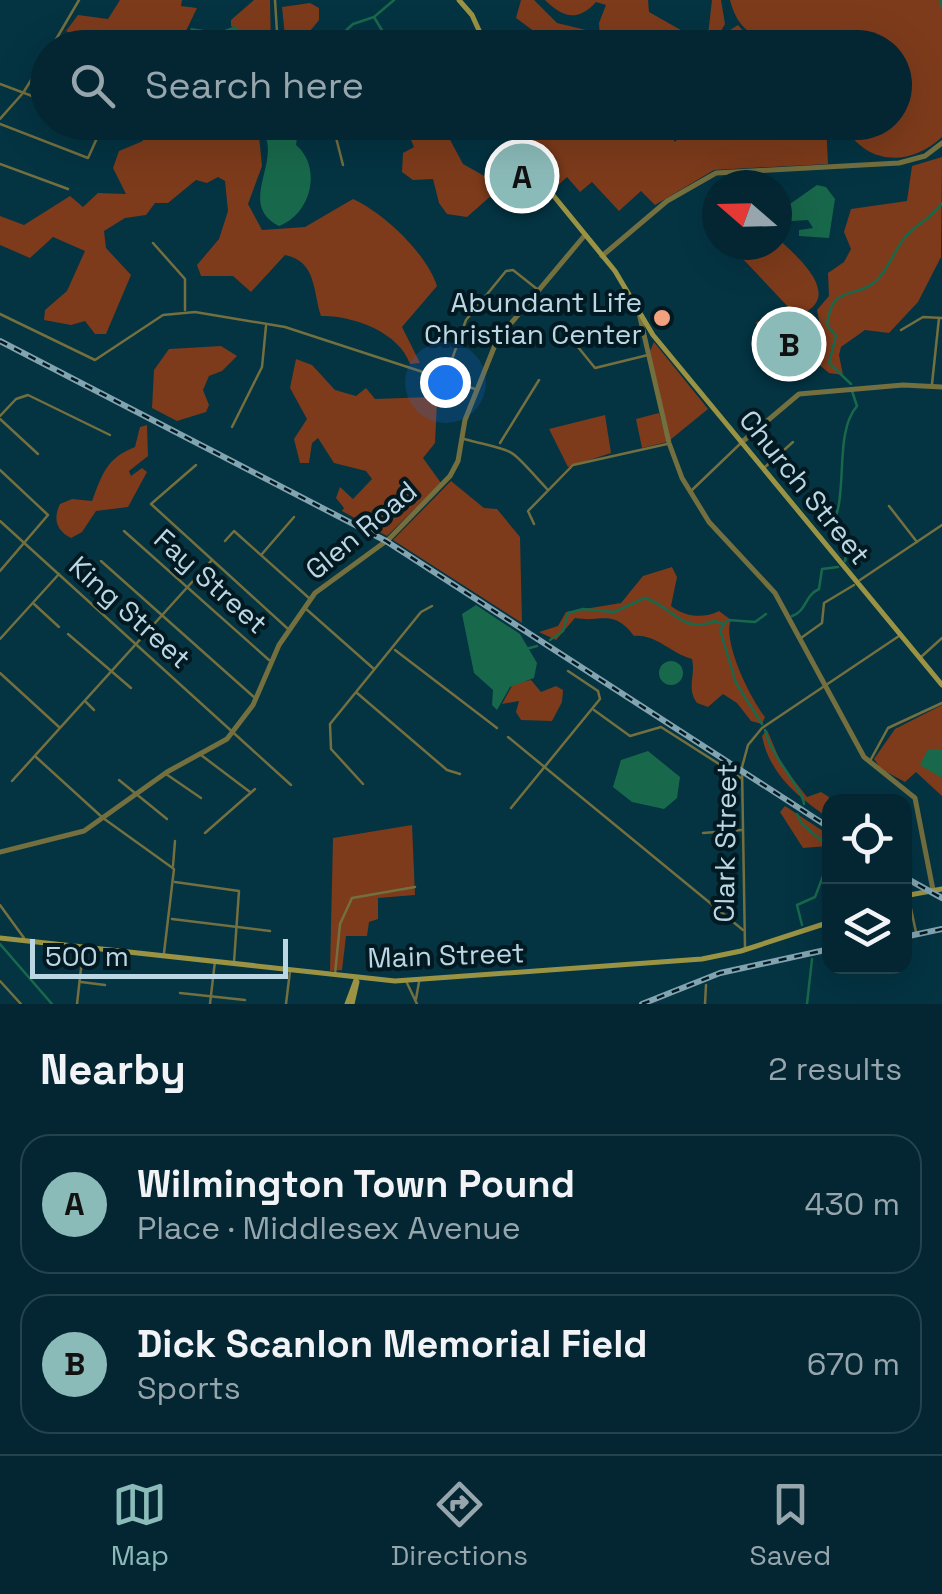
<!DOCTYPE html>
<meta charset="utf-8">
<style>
:root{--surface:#032632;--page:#11323e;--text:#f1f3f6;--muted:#97a5ac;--line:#24434d;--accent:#8bbbb9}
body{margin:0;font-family:"Space Grotesk",sans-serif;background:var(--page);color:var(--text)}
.controls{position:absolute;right:30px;bottom:30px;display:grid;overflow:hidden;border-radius:20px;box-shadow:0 10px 40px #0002}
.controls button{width:90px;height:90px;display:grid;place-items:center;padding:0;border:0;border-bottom:2px solid var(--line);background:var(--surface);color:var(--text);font:50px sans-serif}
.compass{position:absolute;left:702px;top:170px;width:90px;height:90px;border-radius:50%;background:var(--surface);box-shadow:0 10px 40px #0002;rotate:290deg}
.scale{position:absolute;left:30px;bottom:25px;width:258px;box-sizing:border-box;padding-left:10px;border:5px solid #bbd7e3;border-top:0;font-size:28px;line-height:35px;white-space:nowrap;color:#bbd7e3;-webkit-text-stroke:8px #031921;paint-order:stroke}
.you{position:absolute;left:445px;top:382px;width:35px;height:35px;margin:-25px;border:8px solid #fff;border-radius:50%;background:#1a73e8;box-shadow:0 0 0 15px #1a73e833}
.badge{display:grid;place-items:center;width:65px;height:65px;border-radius:50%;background:var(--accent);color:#111;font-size:32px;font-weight:700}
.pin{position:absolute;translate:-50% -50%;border:5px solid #fff;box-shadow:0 2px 10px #0006}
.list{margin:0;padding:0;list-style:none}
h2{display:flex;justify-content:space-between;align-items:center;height:130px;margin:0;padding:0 40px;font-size:42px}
h2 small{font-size:32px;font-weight:400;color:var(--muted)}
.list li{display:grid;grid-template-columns:65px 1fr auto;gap:30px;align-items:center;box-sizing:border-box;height:140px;margin:0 20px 20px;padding:0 20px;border:2px solid var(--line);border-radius:30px}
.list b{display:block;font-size:38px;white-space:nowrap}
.list p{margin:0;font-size:32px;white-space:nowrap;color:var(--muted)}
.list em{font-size:32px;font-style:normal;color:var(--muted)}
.icon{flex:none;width:55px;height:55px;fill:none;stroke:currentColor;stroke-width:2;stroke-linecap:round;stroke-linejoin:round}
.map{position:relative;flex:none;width:942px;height:1004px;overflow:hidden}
.search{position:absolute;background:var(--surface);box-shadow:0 10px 40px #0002;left:30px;right:30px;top:30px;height:110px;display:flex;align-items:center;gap:25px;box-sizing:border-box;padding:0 35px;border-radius:55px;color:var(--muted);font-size:38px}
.sheet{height:450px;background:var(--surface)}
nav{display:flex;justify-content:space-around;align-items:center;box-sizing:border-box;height:140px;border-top:2px solid var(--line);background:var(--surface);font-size:28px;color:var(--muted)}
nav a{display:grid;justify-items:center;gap:5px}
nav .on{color:var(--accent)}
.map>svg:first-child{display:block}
.green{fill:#7d3b1b}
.water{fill:#18694c}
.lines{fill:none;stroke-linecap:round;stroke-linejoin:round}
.stream{stroke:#18694c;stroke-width:2.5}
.minor{stroke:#736f3f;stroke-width:2.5}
.tertiary{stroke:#736f3f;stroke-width:5}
.secondary{stroke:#9a9344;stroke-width:5}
.rail-casing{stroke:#82a4b1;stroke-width:6}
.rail{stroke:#031921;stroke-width:2.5;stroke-dasharray:8;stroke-linecap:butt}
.poi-dot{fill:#f2a17e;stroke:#031921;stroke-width:4}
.labels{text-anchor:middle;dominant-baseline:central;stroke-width:8;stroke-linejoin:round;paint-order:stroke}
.poi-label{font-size:28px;fill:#bbd7e3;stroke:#031921;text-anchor:end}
.street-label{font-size:28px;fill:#bbd7e3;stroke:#031921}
</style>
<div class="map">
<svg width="942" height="1004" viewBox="0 0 942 1004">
<rect width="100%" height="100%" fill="#043342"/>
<g class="green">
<polygon points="120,0 182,0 181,6 197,8 186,31 187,47 96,47 66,31 78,15 108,19"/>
<polygon points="254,0 270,0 271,47 238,45 241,31 231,26 231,20"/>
<polygon points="521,0 534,0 557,23 586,30 588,47 571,47 564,39 554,46 516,18"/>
<path d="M545,0H648L649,12L702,42L708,35L712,0H721L725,24L712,47H614L600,41L599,23L606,5L596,2C578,22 563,18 545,0Z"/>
<path d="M730,0H942V137C909,168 864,165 843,123L894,122V48L795,47L788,38C756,39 739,34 730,0Z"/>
<polygon points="310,3 319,8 319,20 297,47 286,47 282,7"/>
<polygon points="738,25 751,40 792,47 723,47 730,30"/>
<polygon points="387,31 411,41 414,47 368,47 372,38"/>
<path d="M137,123L258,126L262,166L248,204L262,230L305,227L353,199C384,213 427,254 437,286L402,327L420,363L410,364C399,332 352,315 321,316C313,293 317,261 285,255L251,292L233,276H201L197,265L219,239L228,211L225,181L218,177L207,183L196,180L168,203H155L146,215L125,218L104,231L106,248L131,275L106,334H95L85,321L71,325L44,320L45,310L67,291L85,251L53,237L30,258L0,245V216L24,225L70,196L83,207L98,193L126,194L113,168L119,151L143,141Z"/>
<polygon points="441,123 463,164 495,182 492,195 467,217 447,214 439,203 433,179 413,180 402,172 403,153 414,147 411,140 377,137 370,124"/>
<polygon points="518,123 661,123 675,142 680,136 675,123 826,123 828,164 714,170 655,205 641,191 619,211 592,182 580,192 567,177 553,190 542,176"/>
<polygon points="942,157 941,257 918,302 889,333 865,330 841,347 839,355 843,375 829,373 816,362 823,341 817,310 829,296 828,273 844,262 851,249 844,232 851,209 907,201 912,166"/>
<path d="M777,238C796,255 842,294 804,313L813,314L818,333L815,350L801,365L773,374L771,362H765L756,322L793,312L743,259L749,245H777Z"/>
<polygon points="654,342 708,409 670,440 650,351"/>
<polygon points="221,346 237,356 222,371 209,376 203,390 209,405 206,412 177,421 152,408 154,370 169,349"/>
<polygon points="296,359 312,365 335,390 356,396 366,388 375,399 430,397 437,402 435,443 423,458 441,483 387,536 342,511 344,508 336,498 340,487 353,499 372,479 366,471 334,463 318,438 312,443 309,463 300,463 294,439 307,419 290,388"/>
<polygon points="659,413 667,442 642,448 636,419"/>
<polygon points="605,415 611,453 568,467 549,429"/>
<path d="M147,425L148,456L129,471L131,476L142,468L147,472L128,507L96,511L82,532L71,538C56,530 53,519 60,504L72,499L92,501C102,475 106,458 135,447L140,427Z"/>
<polygon points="451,481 484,508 497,509 520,537 522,623 393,540"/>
<path d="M672,567L677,577L671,606C685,617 703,619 719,611L731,620C722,641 750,698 765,717L762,724L751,721L737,703L723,694L708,707L697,703C686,688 696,675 692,659C670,653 656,634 634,636C613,608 600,623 575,618L556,640L539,632L558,626L566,612L621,603L643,576Z"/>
<polygon points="531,680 541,692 556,686 563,690 562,702 552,721 521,720 516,712 519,701 502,704 513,684"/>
<polygon points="942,705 942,796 916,772 905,782 881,769 874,759 895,729"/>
<path d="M767,730L782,765L807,797L821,792L829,797L826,808L829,818C800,799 769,774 762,736Z"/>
<polygon points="785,806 826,833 828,846 803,848 780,812"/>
<polygon points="412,825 415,895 378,898 378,919 369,922 367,936 346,936 342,970 330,971 333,838"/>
</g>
<g class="water">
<polygon points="235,26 241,31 238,45 187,38 191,28 219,32"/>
<path d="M270,123H299L296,145C322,167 312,213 279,226C235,204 285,159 261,129Z"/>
<polygon points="817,185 826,187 835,199 829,238 799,236 799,230 813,228 808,220 777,222 780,211"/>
<polygon points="476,605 520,634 537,663 534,678 510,687 497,710 492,705 493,690 474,673 462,614"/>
<circle cx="671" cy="673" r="12"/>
<polygon points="928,749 942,749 942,778 920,765"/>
<polygon points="648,751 680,777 677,798 664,809 632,802 613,787 621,760"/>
</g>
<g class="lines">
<g class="stream">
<polyline points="940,0 942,8"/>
<polyline points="374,17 383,32"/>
<polyline points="327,48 353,24 374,17 394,0"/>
<path d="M851,384L829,363L836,336L827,325C831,284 855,299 875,282C889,270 894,249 907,235C918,223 932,218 942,203"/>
<path d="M845,561L847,550L829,531C851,500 832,435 857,406L852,391"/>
<path d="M792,616C807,611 804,596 819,589L822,569L838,567"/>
<path d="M550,640L563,631L568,613L583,609L614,612L645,598C672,606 682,635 715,621L723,624"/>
<polyline points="526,649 537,646"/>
<polyline points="762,724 736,683 720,630 728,620 755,622 766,614"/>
<path d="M765,730C770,755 803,789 804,804"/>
<polyline points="797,814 802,824 830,848"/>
<polyline points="802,925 797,905 815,897 830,858"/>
<polyline points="0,944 52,1004"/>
<polyline points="807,1004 812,959"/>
</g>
<g class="minor">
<polyline points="275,0 278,48"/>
<polyline points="51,48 79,0"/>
<polyline points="0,84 48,102"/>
<polyline points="0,119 23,93 48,53"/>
<polyline points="332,122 343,165"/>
<polyline points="0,124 88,158 102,127 99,122"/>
<polyline points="458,126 462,122"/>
<polyline points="0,164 68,189"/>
<polyline points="153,243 185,279 185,310"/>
<polyline points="0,314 95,360 163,315 195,312 285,327 478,390"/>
<polyline points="901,330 923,317 942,318"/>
<polyline points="565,331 595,368 648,355"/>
<polyline points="446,376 466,320 506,271 513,270 537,289"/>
<polyline points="932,384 939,318"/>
<polyline points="0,416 16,399 28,395 110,435"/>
<polyline points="0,419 38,454"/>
<polyline points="232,427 262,367 266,326"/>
<path d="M464,439C522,454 506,445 547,489"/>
<polyline points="500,443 539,380"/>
<polyline points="196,465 151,504 287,628"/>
<polyline points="765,467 793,442"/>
<polyline points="0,470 48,515 0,571"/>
<polyline points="692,490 741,443"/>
<polyline points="889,506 917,542"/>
<polyline points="0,521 291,785"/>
<polyline points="534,524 528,511 573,465 667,444"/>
<polyline points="124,531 269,660"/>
<polyline points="225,541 234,531 309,598"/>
<polyline points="262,554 294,517"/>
<polyline points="101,561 255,698"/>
<polyline points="860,580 942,525"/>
<polyline points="34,604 59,627"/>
<polyline points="305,608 374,669"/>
<polyline points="68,634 131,688"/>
<polyline points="801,638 822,623 824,603 854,585"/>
<polyline points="0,639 59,574"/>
<polyline points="395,650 497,728"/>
<polyline points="921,657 942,638"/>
<polyline points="0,673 59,727"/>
<polyline points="357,693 447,770 460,774"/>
<polyline points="86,702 94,710"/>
<polyline points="594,710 630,736 661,727 741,778"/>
<polyline points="508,737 743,930"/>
<polyline points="201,755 250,792"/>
<polyline points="36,757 103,818 174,869 164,953"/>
<polyline points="870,761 888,728 942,703"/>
<polyline points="166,774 201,798"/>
<polyline points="119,780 167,819"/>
<polyline points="12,781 212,560"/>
<polyline points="363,784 331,749 330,724 421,612 432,606"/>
<polyline points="511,808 600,699 598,691 568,671"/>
<polyline points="205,833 255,789"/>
<polyline points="703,833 742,830"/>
<polyline points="173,866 175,841"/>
<polyline points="175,882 239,891 234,962"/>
<polyline points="908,895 916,932"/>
<polyline points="0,905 24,938"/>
<polyline points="172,919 270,931"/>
<polyline points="745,948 742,767 748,745 762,728 899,636"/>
<polyline points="335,974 340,924 352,898 415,887"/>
<polyline points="0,981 21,1004"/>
<polyline points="81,982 105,985"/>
<polyline points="407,983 417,1004"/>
<polyline points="180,993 245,1000"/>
<polyline points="416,999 419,982"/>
<polyline points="77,1004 83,951"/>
<polyline points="210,1004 215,961"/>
<polyline points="286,1004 290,971"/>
<polyline points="705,1004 706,985"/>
</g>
<g class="tertiary">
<polyline points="602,256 667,201 716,173 899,163 925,156 942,143"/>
<polyline points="639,313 669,443 682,478 709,522 775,593 864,757 915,798 933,890"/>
<polyline points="742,442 799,394 903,385 942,387"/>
<polyline points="0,852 84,831 167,772 227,739 253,705 279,645 315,593 389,539 450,476 458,461 465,420 497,340 585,235"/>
</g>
<g class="secondary">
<polyline points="459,0 472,15 487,48"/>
<polyline points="514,122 539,178 615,271 653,335 942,685"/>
<polyline points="904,896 942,889"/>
<polyline points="0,938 395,981 702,959 741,951 830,922"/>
<polyline points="347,1004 356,980"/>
<polyline points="352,1004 357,982"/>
</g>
<defs>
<g id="rail">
<polyline points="0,341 386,541 830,828"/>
<polyline points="904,877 942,898"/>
<polyline points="904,937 942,929"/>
<polyline points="642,1004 720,973 830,949"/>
</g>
</defs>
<use href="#rail" class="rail-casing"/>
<use href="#rail" class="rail"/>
</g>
<circle class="poi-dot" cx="662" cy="318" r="10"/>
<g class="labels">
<g class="poi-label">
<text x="642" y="302">Abundant Life<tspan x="642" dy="32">Christian Center</tspan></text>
</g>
<g class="street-label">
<text transform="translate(805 487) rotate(51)">Church Street</text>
<text transform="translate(361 530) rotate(-40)">Glen Road</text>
<text transform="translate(211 581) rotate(42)">Fay Street</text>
<text transform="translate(130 612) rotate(42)">King Street</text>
<text transform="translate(725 843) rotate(-89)">Clark Street</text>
<text transform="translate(446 955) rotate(-2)">Main Street</text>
</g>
</g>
</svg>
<div class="controls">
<button><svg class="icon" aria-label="locate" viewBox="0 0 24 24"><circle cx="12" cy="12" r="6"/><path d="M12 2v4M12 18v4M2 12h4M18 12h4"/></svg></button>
<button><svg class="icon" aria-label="layers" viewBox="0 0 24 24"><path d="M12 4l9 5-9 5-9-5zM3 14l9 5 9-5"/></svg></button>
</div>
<svg class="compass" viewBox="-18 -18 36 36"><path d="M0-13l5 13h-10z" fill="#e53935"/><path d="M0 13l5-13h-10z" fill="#97a5ac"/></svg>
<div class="scale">500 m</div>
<div class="you"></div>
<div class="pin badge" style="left:522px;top:176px">A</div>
<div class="pin badge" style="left:789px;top:344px">B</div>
<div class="search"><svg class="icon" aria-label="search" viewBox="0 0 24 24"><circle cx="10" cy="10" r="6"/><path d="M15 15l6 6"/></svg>Search here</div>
</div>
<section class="sheet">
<h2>Nearby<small>2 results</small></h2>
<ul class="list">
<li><span class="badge">A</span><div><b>Wilmington Town Pound</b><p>Place · Middlesex Avenue</p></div><em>430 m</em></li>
<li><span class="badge">B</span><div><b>Dick Scanlon Memorial Field</b><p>Sports</p></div><em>670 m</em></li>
</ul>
</section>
<nav>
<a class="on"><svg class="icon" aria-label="map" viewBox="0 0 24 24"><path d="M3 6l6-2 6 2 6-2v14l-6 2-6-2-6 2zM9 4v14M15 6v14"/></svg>Map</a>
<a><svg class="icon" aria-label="directions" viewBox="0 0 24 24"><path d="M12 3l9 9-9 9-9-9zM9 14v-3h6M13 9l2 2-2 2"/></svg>Directions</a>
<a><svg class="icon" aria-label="saved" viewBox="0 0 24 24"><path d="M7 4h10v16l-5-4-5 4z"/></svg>Saved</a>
</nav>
